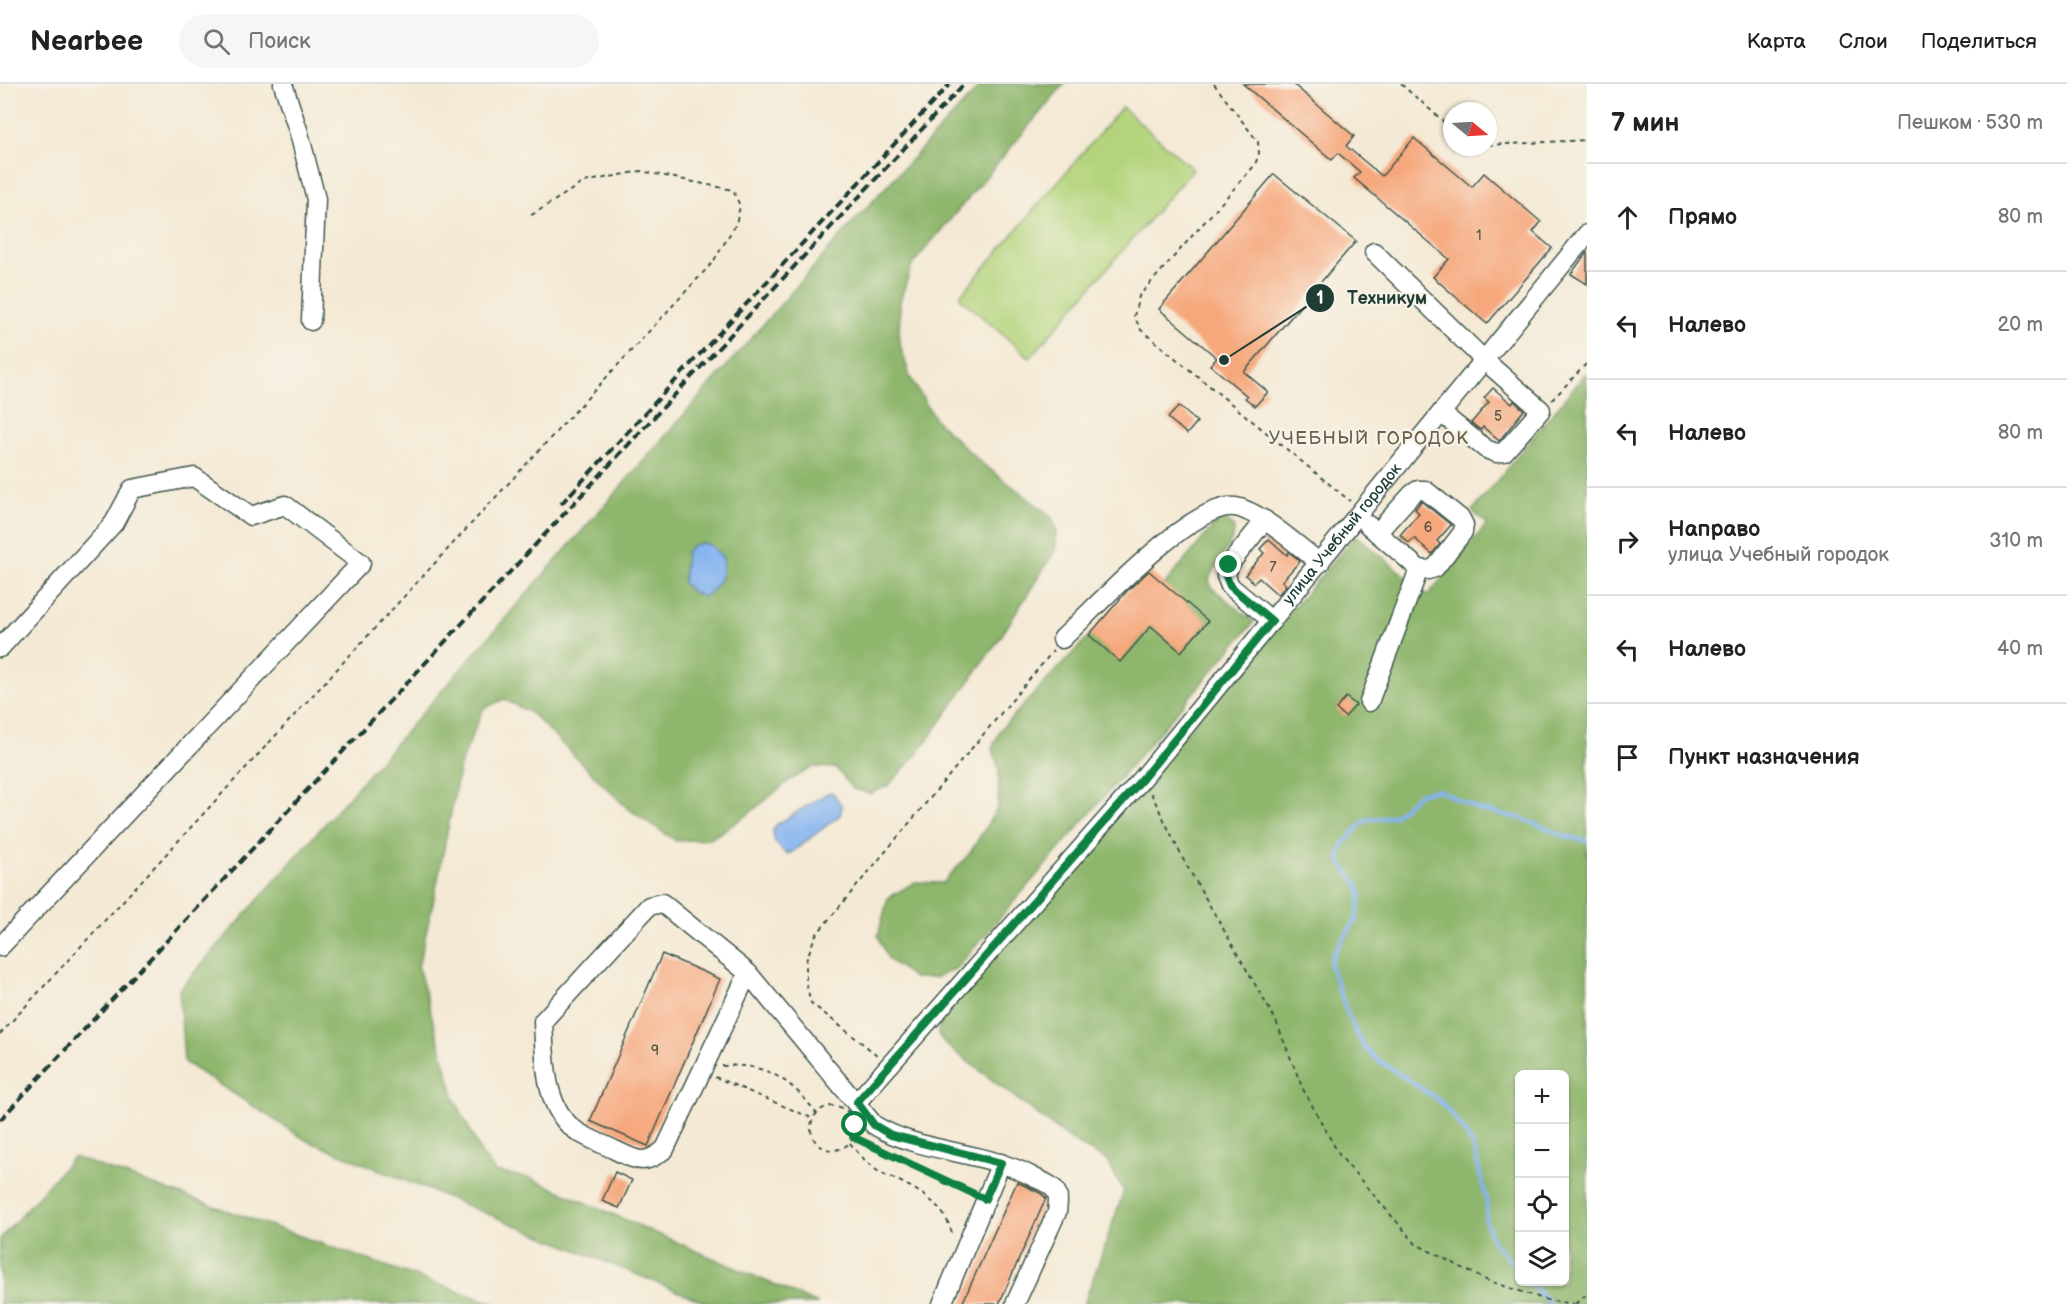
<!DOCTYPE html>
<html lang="ru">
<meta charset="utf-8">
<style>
:root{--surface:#fff;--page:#f6f6f6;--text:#222;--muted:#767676;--line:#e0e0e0}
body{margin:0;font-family:"Balsamiq Sans",sans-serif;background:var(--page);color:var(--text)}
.controls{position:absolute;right:18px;bottom:18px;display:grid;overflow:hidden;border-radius:9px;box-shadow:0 2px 4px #0004}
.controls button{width:54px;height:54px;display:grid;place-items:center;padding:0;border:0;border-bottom:2px solid var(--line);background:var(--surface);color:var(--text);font:30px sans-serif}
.compass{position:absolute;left:1443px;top:18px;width:54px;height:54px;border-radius:50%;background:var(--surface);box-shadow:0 2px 4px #0004;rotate:108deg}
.stop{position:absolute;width:18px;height:18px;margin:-14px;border:4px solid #0b8043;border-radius:50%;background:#fff}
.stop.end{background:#0b8043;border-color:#fff;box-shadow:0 2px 6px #0008}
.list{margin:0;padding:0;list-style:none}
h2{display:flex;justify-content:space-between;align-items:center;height:78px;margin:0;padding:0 24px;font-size:26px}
h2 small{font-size:20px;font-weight:400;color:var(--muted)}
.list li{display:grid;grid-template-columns:39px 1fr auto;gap:18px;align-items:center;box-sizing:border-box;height:108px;padding:0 24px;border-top:2px solid var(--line)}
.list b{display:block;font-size:22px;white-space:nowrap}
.list p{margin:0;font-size:20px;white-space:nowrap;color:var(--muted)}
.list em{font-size:20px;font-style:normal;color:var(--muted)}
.icon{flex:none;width:33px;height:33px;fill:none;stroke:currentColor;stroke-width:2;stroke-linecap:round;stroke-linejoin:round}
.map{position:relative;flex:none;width:1587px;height:1220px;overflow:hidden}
header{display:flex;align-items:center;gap:36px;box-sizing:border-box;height:84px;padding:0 30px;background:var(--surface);border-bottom:2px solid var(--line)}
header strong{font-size:28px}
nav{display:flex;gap:33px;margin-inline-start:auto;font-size:21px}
.search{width:420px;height:54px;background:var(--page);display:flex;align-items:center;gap:15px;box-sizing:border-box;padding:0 21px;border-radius:33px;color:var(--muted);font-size:22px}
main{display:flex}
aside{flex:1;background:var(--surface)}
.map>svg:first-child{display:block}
.green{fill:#b3d47c;stroke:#698858;stroke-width:1.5}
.forest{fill:#8eb66c;stroke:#567a50;stroke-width:1.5;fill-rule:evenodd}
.water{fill:#85b4f0;stroke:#527892;stroke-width:1.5}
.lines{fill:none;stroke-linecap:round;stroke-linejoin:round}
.stream{stroke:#85b4f0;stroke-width:4}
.building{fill:#f6a77c}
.minor-casing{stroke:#3f574c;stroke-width:21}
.path{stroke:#3f574c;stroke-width:2;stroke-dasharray:4.5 4.5;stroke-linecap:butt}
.minor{stroke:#fff;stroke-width:18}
.rail{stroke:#1f3d34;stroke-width:4;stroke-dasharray:9 4.5;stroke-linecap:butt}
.route{stroke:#0b8043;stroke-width:8}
.labels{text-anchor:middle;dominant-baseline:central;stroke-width:4.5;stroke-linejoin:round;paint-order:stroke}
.number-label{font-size:14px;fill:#555846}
.street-label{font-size:16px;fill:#1f3d34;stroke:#f7f3e8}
.neighbourhood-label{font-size:18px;letter-spacing:1.5px;fill:#6a624d;stroke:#f7f3e8}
.leader{fill:none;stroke:#1f3d34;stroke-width:2}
.callout-dot{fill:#1f3d34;stroke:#f7f3e8;stroke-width:2}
.mark-label{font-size:18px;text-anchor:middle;font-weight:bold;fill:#fff}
.callout-label{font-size:18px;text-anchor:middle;font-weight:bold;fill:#1f3d34;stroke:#f7f3e8;stroke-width:4.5;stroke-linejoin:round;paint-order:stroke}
</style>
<header>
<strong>Nearbee</strong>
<div class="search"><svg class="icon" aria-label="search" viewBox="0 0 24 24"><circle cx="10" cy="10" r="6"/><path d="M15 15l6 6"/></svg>Поиск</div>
<nav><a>Карта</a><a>Слои</a><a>Поделиться</a></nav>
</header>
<main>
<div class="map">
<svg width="1587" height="1220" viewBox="0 0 1587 1220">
<rect width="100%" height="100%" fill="#f7f3e8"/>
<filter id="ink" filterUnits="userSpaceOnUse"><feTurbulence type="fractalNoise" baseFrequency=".0167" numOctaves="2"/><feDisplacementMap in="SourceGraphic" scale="12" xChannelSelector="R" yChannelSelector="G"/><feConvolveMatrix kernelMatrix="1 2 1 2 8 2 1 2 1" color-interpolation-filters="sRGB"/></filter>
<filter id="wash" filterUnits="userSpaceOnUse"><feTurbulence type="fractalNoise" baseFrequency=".008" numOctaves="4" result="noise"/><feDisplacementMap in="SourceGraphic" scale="24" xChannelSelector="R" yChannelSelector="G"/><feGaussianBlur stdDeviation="1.35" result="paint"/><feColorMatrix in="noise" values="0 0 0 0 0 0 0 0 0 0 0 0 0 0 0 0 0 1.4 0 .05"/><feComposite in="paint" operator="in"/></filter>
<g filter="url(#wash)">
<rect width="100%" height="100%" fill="#f4e9d4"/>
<polygon class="green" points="1122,23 1193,85 1030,274 959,213"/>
<g class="forest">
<polygon points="982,0 1064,0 912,181 900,217 899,257 910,293 935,335 979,377 1051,432 1057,447 1055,467 1000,554 919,668 888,702 870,710 852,704 836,684 813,683 790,696 746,732 710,755 676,757 627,724 531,629 504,615 483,625 460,682 435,810 418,883 455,1015 480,1067 495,1088 530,1094 818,1220 709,1220 306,1056 184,978 179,906 854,137"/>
<path d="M1585,290L1587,291V1220H1084L1124,1107L1106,1076L1071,1056L945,960L938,950L939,936L1356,451L1428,511L1487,440L1472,427ZM1520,990H1564V1198H1520Z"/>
<path d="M1221,433C1225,436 1230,439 1233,442C1240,453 1212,483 1209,496L1212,504L1254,538L957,884L935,894H914L888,875L878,852L888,814L915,798L943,799L970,769L998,723L999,685L992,665L1000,646L1090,551L1120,577L1151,542L1182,568L1207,537L1164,501Z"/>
<polygon points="73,1073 495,1220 0,1220 0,1155"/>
</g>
<g class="water">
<path d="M703,459L712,462L723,474C723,493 719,503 703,513L692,508L683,499L686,468L693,461Z"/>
<path d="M829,708L833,709L842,722L840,731L792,768L787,770C777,763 768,752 776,741Z"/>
</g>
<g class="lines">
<g class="stream">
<polyline points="1520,1187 1493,1158 1486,1138 1487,1118 1473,1062 1459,1039 1440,1017 1375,974 1365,964 1357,951 1345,923 1330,881 1334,868 1356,836 1361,810 1357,799 1340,778 1340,769 1343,761 1361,740 1369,735 1384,734 1395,731 1420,709 1438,706 1480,726 1520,734 1568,753 1587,757"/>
<polyline points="1528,1198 1547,1216 1548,1220"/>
</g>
</g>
<g id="blocks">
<g class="building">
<polygon points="1243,0 1293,0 1354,52 1346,62 1382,92 1414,54 1472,103 1484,89 1541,138 1533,148 1552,164 1487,240 1433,193 1449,175 1354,94 1360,88 1338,69 1332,76"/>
<polygon points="1274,90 1356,157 1244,288 1268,308 1255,322 1245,314 1247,312 1210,281 1217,274 1159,225"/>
<polygon points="1587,168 1587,200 1571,190"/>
<polygon points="1493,304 1512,320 1514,317 1524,326 1499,357 1483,343 1481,346 1471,339 1489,318 1484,314"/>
<polygon points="1179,322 1197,338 1187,350 1168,334"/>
<polygon points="1421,417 1451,441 1437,457 1440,460 1432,470 1414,454 1409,459 1400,451 1419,429 1415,425"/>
<polygon points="1269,455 1287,471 1289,468 1300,477 1282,497 1286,501 1278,511 1259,494 1254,499 1245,491 1264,469 1260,465"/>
<polygon points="1149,487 1208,537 1181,568 1151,542 1120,578 1089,551 1127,507"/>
<polygon points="1346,613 1356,621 1345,633 1336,625"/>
<polygon points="662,870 720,895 648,1062 590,1037"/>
<polygon points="615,1088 632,1096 619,1124 602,1117"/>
<polygon points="1017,1098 1040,1109 1046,1114 999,1220 962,1220"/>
</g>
</g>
</g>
<g filter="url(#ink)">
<use href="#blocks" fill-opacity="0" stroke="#3f574c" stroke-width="1.5"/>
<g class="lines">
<defs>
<g id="minor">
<polyline points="283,0 299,49 316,115 311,237"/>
<polyline points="1374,168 1484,276 1541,326 1504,368 1496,369 1486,365 1441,329"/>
<polyline points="1265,436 1229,481 1226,492 1230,502 1272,537"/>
<polyline points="1368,441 1419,485"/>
<path d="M1062,555C1094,525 1193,417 1235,423C1260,427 1299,463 1320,479"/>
<polyline points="0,564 114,439 132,405 194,393 251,432 285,421 361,479 0,863"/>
<polyline points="1369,618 1419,485 1428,486 1435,484 1463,448 1464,441 1461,435 1425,406 1418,406 1412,410 1377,449"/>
<path d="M748,889L665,1065C644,1082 638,1077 615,1066C603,1060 589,1055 578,1048C543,1026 545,973 543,937L649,822L662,819L748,889L874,1041C922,1070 985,1066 1035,1094C1040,1096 1047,1099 1052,1103C1060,1109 1058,1119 1057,1128L1015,1220"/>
<path id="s1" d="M857,1018L1143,694L1587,150"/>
<polyline points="942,1220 1001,1079"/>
</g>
</defs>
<use href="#minor" class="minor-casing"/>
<g class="path">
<polyline points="1214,0 1258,58 1259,69 1255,81 1139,212 1134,232 1141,246 1350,417"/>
<polyline points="1401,0 1452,45"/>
<polyline points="1488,61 1587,56"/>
<polyline points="1552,316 1587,279"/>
<polyline points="1151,709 1183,775 1275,935 1303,1005 1340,1072 1416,1160 1486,1196 1547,1216 1574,1220"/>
<polyline points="0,950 713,178 736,140 740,122 733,106 641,87 584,98 530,132"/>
<polyline points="877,971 811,919 806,899 806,877 815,852 1053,567"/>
<path d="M722,982C765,978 792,996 817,1030"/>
<polyline points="715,993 814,1035"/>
<circle cx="833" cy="1044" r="22"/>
<polyline points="853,1053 973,1109"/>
<path d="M850,1059C858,1069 868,1081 879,1088C886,1092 894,1094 901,1098C927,1111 945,1123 953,1152"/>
<polyline points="1575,1220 1587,1210"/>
</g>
<use href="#minor" class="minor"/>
<g class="rail">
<polyline points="561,420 950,0"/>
<polyline points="0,1036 964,0"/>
</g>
</g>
</g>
<g class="lines" filter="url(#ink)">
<polyline class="route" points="855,1041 853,1053 985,1115 1001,1079 891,1051 874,1041 857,1018 1143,694 1272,537 1230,502 1226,492 1229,481"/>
</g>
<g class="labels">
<g class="number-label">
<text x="1479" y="151">1</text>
<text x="1498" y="332">5</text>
<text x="1428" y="443">6</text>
<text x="1273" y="483">7</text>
<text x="655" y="966">9</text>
</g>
<g class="street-label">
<text stroke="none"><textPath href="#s1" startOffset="747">улица Учебный городок</textPath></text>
</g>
<g class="neighbourhood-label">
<text x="1369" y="354">УЧЕБНЫЙ ГОРОДОК</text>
</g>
</g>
<path class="leader" d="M1224 276L1320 214"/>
<g class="callout-dot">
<circle cx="1224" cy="276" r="6"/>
<circle cx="1320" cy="214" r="15"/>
</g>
<g class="mark-label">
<text x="1320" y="220">1</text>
</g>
<g class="callout-label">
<text x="1387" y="220">Техникум</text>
</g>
</svg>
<div class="controls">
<button>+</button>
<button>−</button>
<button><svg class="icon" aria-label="locate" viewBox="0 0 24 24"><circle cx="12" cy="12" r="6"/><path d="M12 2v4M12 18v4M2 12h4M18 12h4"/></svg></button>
<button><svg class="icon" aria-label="layers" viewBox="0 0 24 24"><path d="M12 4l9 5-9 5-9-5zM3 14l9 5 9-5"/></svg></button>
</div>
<svg class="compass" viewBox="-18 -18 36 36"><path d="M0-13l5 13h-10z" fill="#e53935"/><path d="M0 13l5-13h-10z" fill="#767676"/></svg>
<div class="stop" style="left:855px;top:1041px"></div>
<div class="stop end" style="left:1229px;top:481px"></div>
</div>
<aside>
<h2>7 мин<small>Пешком · 530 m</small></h2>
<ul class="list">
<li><svg class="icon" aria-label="ahead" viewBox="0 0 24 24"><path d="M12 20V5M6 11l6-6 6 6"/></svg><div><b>Прямо</b></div><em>80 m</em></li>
<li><svg class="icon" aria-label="left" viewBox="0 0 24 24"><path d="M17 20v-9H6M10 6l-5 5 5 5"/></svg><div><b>Налево</b></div><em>20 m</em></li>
<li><svg class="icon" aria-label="left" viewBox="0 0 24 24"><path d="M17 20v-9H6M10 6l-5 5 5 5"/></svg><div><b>Налево</b></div><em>80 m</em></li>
<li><svg class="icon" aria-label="right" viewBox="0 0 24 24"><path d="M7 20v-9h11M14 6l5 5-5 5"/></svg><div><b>Направо</b><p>улица Учебный городок</p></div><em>310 m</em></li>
<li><svg class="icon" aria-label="left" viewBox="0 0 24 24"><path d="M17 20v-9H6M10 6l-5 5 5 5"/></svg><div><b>Налево</b></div><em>40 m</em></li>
<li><svg class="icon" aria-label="arrive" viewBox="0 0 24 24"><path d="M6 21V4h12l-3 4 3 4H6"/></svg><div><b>Пункт назначения</b></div></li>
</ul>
</aside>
</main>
